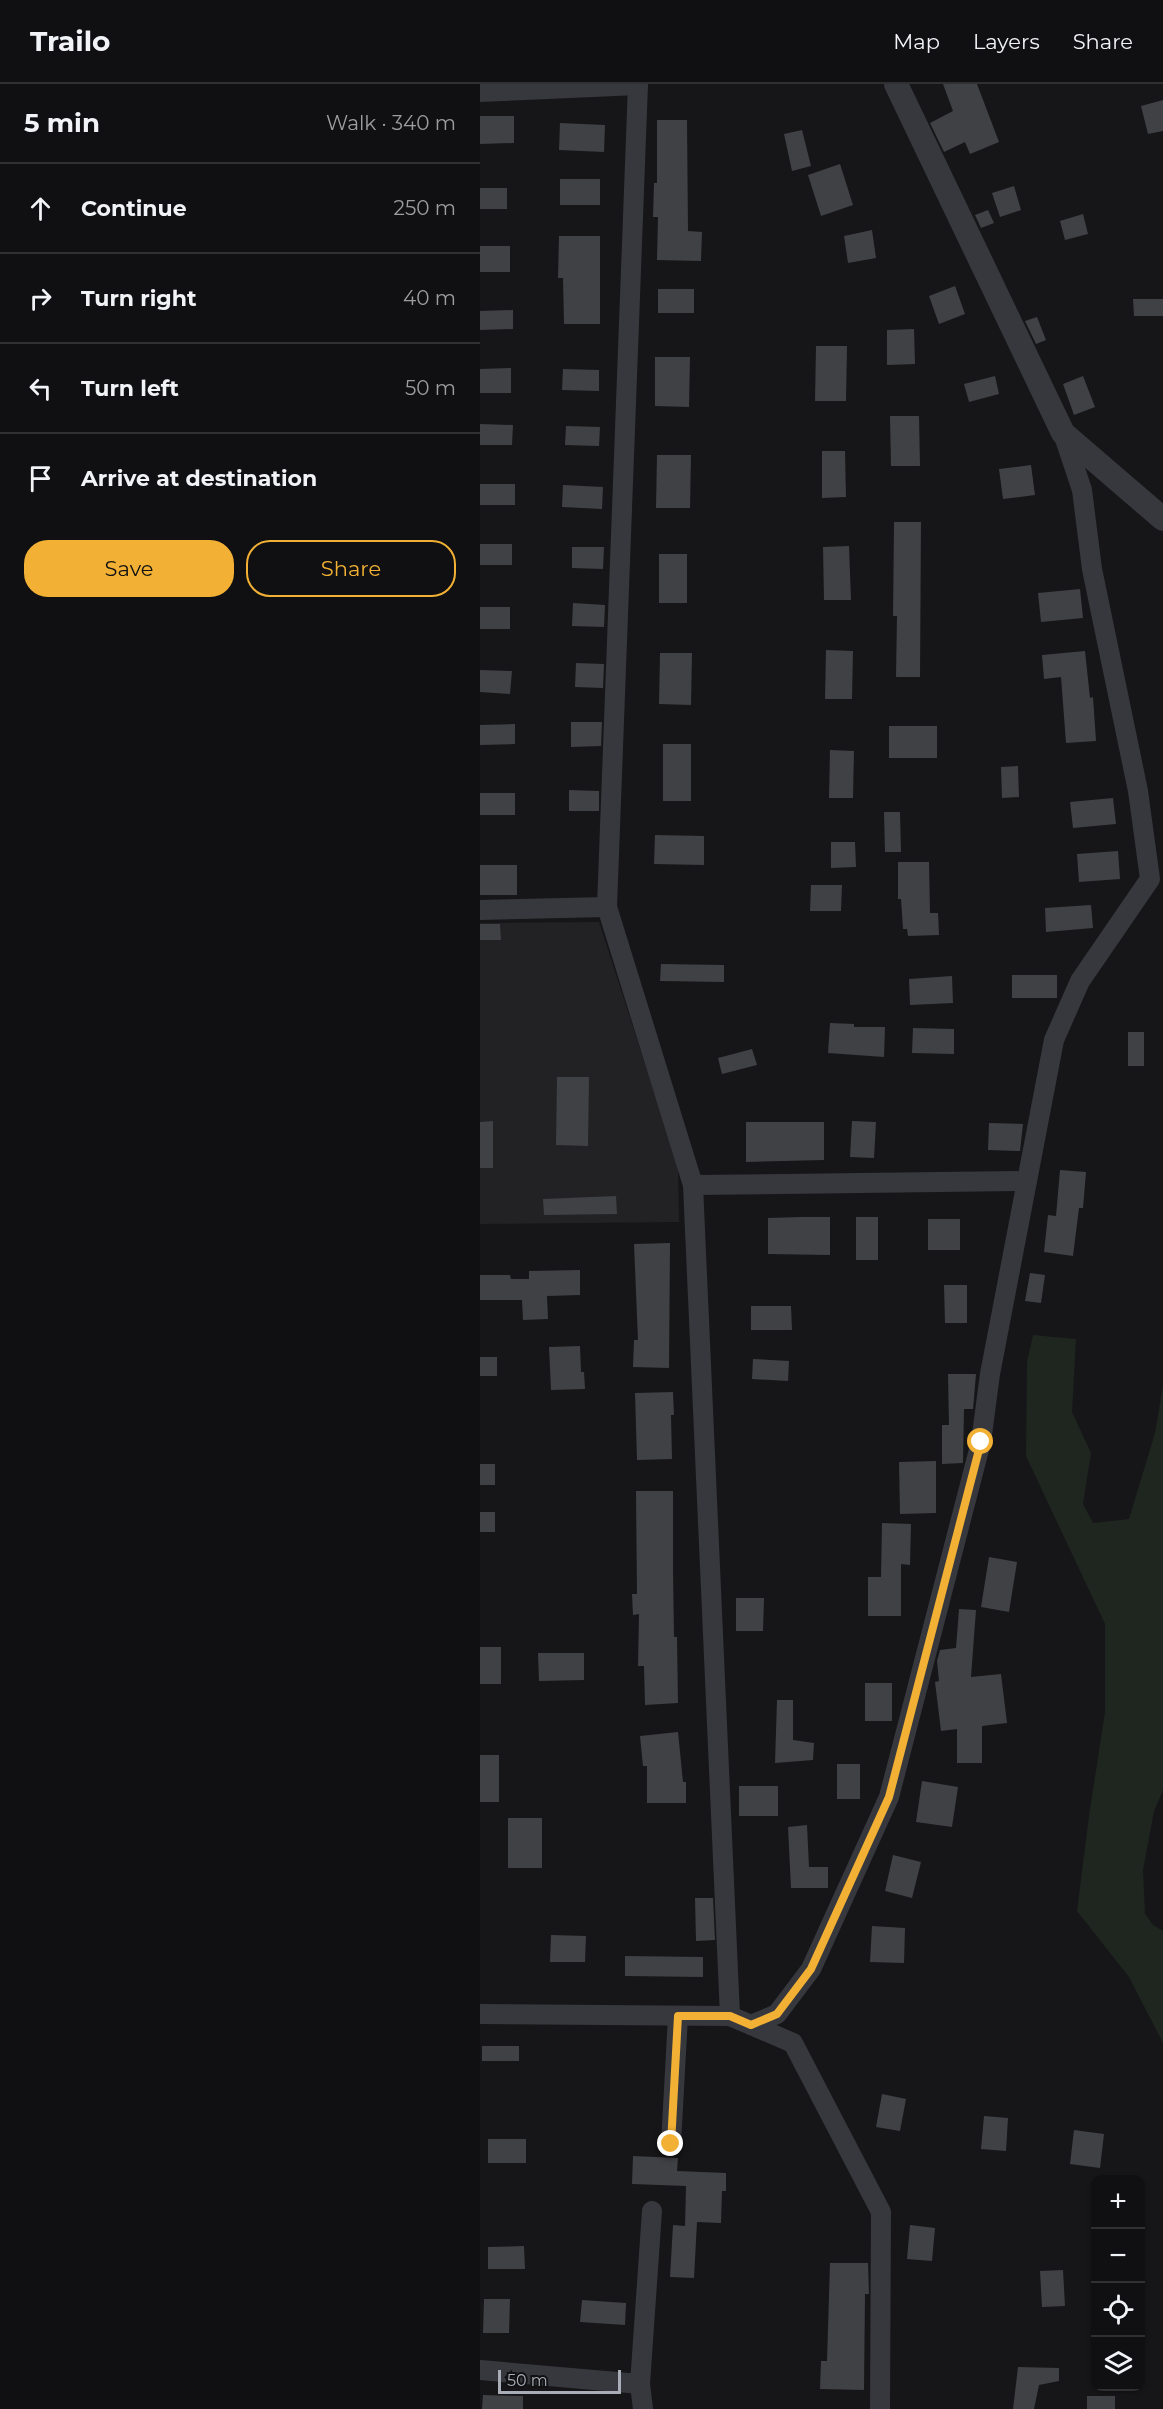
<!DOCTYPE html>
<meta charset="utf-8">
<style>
:root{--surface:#101012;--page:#19191b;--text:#f1f3f6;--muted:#9c9d9f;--line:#303032;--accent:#f2b134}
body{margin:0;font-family:Montserrat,sans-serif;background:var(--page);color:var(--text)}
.controls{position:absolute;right:18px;bottom:18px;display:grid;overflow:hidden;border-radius:12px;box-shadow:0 2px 4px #0004}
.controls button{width:54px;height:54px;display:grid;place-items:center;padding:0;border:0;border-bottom:2px solid var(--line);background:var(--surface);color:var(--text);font:30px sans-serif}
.scale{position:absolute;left:18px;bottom:15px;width:123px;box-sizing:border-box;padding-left:6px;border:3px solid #a8adb8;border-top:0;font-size:16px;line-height:21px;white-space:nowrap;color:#a8adb8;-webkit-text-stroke:4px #111113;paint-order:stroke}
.stop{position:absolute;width:18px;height:18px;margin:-14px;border:4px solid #f2b134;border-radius:50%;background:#fff}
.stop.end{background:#f2b134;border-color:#fff;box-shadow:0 2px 6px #0008}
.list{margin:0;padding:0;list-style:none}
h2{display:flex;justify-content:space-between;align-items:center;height:78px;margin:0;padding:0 24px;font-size:26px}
h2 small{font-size:20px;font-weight:400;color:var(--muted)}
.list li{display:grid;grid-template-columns:39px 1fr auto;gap:18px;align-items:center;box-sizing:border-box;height:90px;padding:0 24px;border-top:2px solid var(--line)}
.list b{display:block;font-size:22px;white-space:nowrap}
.list em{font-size:20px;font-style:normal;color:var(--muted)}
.actions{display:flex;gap:12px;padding:18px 24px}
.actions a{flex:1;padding:14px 0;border:2px solid var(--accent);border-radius:24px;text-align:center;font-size:21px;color:var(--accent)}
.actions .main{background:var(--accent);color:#111}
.icon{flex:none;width:33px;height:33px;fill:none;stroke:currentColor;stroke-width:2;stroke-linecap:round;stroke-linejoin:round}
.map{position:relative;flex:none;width:683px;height:2325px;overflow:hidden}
header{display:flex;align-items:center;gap:36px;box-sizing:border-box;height:84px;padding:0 30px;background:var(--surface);border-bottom:2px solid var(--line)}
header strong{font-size:28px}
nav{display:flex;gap:33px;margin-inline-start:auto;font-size:21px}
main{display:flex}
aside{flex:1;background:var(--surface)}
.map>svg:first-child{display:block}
.built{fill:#222225}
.green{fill:#1e261f}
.building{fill:#404145}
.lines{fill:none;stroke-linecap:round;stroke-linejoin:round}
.minor{stroke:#37383d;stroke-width:20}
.tertiary{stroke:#37383d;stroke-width:24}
.route{stroke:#f2b134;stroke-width:8}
</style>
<header>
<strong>Trailo</strong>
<nav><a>Map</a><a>Layers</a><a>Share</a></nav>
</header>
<main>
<aside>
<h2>5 min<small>Walk · 340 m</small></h2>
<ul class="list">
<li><svg class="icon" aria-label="ahead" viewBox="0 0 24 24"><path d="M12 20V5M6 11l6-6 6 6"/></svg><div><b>Continue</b></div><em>250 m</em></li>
<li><svg class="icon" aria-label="right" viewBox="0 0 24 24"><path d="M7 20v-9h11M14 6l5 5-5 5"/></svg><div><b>Turn right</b></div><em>40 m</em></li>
<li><svg class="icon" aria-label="left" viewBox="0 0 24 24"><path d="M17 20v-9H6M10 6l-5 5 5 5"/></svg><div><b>Turn left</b></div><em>50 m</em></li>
<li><svg class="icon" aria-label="arrive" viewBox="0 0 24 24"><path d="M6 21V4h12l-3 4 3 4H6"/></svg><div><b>Arrive at destination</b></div></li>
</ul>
<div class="actions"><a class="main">Save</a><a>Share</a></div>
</aside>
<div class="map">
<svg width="683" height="2325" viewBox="0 0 683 2325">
<rect width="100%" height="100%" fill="#161618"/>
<polygon class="built" points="119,838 198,1081 199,1138 0,1140 0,839"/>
<polygon class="green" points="553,1251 596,1255 592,1328 611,1369 603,1420 613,1439 649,1435 675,1349 683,1302 683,1706 674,1727 663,1786 665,1830 673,1841 683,1847 683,1959 649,1893 597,1827 609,1732 625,1628 625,1540 546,1372 547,1278"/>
<g class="building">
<polygon points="463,0 497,0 519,58 490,70 485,58 464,68 450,39 473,27"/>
<polygon points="683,16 683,47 668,50 661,22"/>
<polygon points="0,32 34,32 34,59 0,60"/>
<polygon points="177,36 207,36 208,147 222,148 221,177 177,176 178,133 173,133 174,99 177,99"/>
<polygon points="80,39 125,41 124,68 79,66"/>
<polygon points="322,46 331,82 312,87 304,50"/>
<polygon points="360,80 373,121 341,132 328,91"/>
<rect x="80" y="95" width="40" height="26"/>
<polygon points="534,102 541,126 520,133 512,109"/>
<rect x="0" y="104" width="27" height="21"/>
<polygon points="508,126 514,139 501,144 495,131"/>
<polygon points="603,130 608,150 585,156 580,137"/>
<polygon points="392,146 396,174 368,179 364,152"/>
<polygon points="79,152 120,152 120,240 84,240 83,194 78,194"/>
<rect x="0" y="162" width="30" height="26"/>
<polygon points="475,202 485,230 459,240 449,212"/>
<rect x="178" y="205" width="36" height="24"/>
<polygon points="653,215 683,215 683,232 654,232"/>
<polygon points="33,226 33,245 0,246 0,227"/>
<polygon points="557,233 566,256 556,260 545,237"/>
<polygon points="434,245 435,280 407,281 407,246"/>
<polygon points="336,262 367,262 366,317 335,317"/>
<polygon points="175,273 210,273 209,323 175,322"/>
<polygon points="31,284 31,309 0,309 0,285"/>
<polygon points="83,285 119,286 119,307 82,306"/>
<polygon points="515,292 519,310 489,318 484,300"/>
<polygon points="603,292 615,323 594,331 583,300"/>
<polygon points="410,332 439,332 440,382 411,382"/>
<polygon points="0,340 33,341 32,361 0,361"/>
<polygon points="86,342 120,343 119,362 85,361"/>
<polygon points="342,367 365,367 366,413 342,414"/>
<polygon points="177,371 211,371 210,424 176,424"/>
<polygon points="551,381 555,411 523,415 519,385"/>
<rect x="0" y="400" width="35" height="21"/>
<polygon points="83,401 123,403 122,425 82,423"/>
<polygon points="414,438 441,438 440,593 416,593 417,532 413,532"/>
<rect x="0" y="460" width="32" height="21"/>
<polygon points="369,462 371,516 344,516 343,463"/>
<polygon points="92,463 124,463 123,485 92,484"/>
<rect x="179" y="470" width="28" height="49"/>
<polygon points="600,505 603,534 561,538 558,509"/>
<polygon points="93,519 125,521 124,543 92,542"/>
<rect x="0" y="523" width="30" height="22"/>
<polygon points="346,566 373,567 372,615 345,615"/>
<polygon points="605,567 610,614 613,613 616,657 586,659 581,593 564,595 562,571"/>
<polygon points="180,569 212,569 211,621 179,620"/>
<polygon points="96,579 124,580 123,604 95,603"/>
<polygon points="0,586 32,587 30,610 0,608"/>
<polygon points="91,638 122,638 121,662 91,663"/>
<polygon points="35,640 35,660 0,661 0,641"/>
<rect x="409" y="642" width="48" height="32"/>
<rect x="183" y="660" width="28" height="57"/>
<polygon points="350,666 374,667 373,714 349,714"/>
<polygon points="538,682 539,713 522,714 521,683"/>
<polygon points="89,706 119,707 119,727 89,727"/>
<rect x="0" y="709" width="35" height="22"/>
<polygon points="633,714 636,740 593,744 590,718"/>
<polygon points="404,728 420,728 421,768 405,768"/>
<polygon points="175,751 224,752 224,781 174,780"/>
<polygon points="351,758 375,758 376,783 351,784"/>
<polygon points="638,767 640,795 599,798 597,770"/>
<polygon points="418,778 449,778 450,829 458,829 459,851 428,852 427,845 423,845 421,815 418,815"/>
<rect x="0" y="781" width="37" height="30"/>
<polygon points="331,801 362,801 361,827 330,827"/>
<polygon points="611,821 613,844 566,848 565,824"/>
<polygon points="0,840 20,840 21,856 0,856"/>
<polygon points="181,880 244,881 244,898 180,897"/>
<rect x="532" y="891" width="45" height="23"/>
<polygon points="472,892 473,919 430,921 429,895"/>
<polygon points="350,939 374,940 374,943 405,943 404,973 348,969"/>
<polygon points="433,944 474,945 474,970 432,969"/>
<rect x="648" y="948" width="16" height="34"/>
<polygon points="272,965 277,981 242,990 238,974"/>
<polygon points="77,993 109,993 108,1062 76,1061"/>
<polygon points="13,1037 13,1084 0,1084 0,1038"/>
<polygon points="372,1037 396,1038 394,1074 370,1073"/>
<polygon points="266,1038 344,1038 344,1076 266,1078"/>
<polygon points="509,1039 543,1040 540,1067 508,1066"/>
<polygon points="580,1086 606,1088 603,1124 599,1124 593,1172 564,1168 568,1131 576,1132"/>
<polygon points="136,1112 137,1130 64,1131 63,1115"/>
<polygon points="321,1133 350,1133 350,1171 288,1170 288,1134"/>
<rect x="376" y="1133" width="22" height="43"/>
<rect x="448" y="1135" width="32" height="31"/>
<polygon points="190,1159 189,1284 153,1283 154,1256 158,1256 154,1160"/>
<polygon points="100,1186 100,1211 67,1212 68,1235 43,1236 42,1216 0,1216 0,1191 30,1191 31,1195 49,1195 49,1187"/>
<polygon points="550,1189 565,1191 561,1219 545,1217"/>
<polygon points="464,1201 487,1201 487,1239 465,1239"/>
<polygon points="271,1222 311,1222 312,1246 271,1246"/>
<polygon points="100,1262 101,1288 104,1288 105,1305 71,1306 69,1263"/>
<rect x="0" y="1273" width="17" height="19"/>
<polygon points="273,1275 309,1277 308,1297 272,1295"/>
<polygon points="468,1290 496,1290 493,1325 484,1325 483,1379 462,1380 462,1341 469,1341"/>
<polygon points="193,1308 194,1331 191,1331 192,1375 157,1376 155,1309"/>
<polygon points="456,1377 456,1429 420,1430 419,1378"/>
<rect x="0" y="1380" width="15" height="21"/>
<polygon points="156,1407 193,1407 193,1485 194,1553 197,1553 198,1619 165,1621 164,1582 158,1582 159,1530 153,1531 152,1510 157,1510"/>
<rect x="0" y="1428" width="15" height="20"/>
<polygon points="402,1439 431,1440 430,1481 421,1480 421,1532 388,1532 388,1493 401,1493"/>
<polygon points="509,1473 537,1478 529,1528 501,1523"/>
<polygon points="256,1514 284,1514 283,1547 256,1547"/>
<polygon points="479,1525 496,1526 491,1593 521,1590 527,1639 502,1642 502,1679 477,1679 477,1645 461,1647 455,1598 459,1597 457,1577 460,1566 476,1564"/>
<rect x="0" y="1563" width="21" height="37"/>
<polygon points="58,1569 104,1569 104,1596 59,1597"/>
<rect x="385" y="1599" width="27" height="38"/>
<polygon points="297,1616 313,1616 313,1656 334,1659 333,1676 295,1679"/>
<polygon points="198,1648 203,1698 206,1698 206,1719 167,1719 167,1682 163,1682 160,1652"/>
<rect x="0" y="1671" width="19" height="47"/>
<rect x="357" y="1680" width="23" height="35"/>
<polygon points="442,1697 478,1703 472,1743 436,1738"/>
<rect x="259" y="1702" width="39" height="30"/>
<rect x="28" y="1734" width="34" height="50"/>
<polygon points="327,1741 329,1783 348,1783 348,1804 311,1804 308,1743"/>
<polygon points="413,1771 441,1778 432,1814 405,1807"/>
<polygon points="215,1814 233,1814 235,1856 216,1857"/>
<polygon points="392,1842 425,1844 424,1879 390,1878"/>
<polygon points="71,1851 106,1852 105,1878 70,1878"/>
<polygon points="145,1872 223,1873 223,1893 145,1892"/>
<rect x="2" y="1962" width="37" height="15"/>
<polygon points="402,2010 426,2015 420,2047 396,2043"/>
<polygon points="504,2032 528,2034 526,2067 501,2065"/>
<polygon points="594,2046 624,2050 620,2084 590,2080"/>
<rect x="8" y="2055" width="38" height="24"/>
<polygon points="153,2072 198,2074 197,2087 246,2089 246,2107 242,2107 241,2139 217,2138 214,2194 190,2193 193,2141 205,2142 206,2102 152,2100"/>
<polygon points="430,2141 455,2144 452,2177 427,2175"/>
<polygon points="44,2162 45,2185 8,2185 8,2163"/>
<polygon points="350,2179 388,2179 389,2210 385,2210 384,2306 340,2305 341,2277 347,2277"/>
<polygon points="583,2186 585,2222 562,2223 560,2187"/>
<polygon points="4,2215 30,2215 29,2249 3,2249"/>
<polygon points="102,2216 146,2219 145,2241 100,2238"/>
<polygon points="538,2283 579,2284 579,2297 559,2301 554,2325 533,2325"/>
<polygon points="3,2311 43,2312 43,2325 2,2325"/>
<rect x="607" y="2312" width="28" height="13"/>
</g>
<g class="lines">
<g class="minor">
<polyline points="158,0 127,823 213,1101 250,1932"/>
<polyline points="0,8 158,1"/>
<polyline points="0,826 127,823"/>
<polyline points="213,1101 547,1097"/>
<polyline points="0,1930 250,1932 313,1959 401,2128 400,2325"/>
<polyline points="271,1941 297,1930 331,1885 409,1713 501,1358 510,1290 574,956 600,897 670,795 658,707 612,485 602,406 583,349"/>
<polyline points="191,2060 198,1932"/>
<polyline points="0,2286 160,2300 172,2127"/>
<polyline points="160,2300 163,2325"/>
</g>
<polyline class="tertiary" points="416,0 583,349 683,435"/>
</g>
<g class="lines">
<polyline class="route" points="191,2060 198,1932 250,1932 271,1941 297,1930 331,1885 409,1713 501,1358"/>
</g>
</svg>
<div class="controls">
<button>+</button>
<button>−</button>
<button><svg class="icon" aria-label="locate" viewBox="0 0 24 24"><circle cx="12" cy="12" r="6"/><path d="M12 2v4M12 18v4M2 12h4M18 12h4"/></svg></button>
<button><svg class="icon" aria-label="layers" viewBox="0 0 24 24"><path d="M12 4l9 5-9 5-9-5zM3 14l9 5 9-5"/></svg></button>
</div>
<div class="scale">50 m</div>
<div class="stop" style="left:501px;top:1358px"></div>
<div class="stop end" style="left:191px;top:2060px"></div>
</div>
</main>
